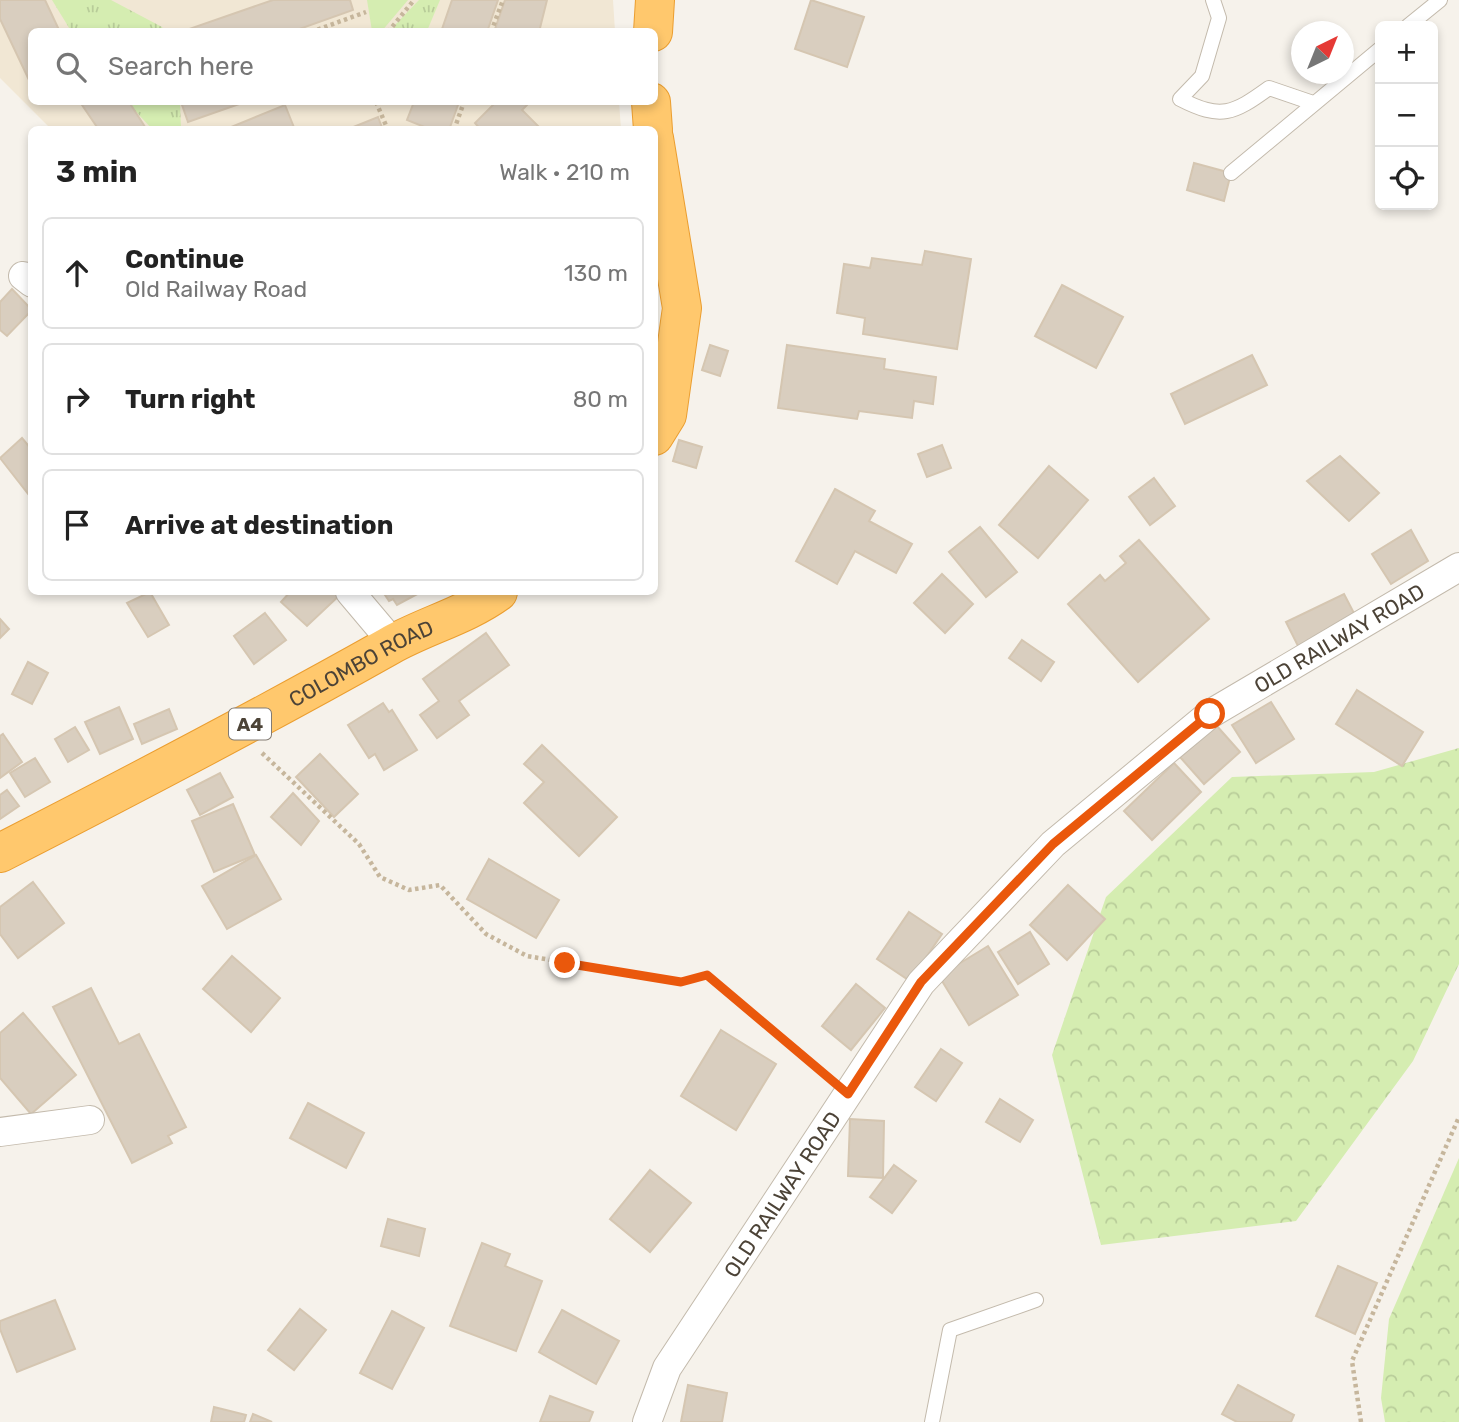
<!DOCTYPE html>
<meta charset="utf-8">
<style>
:root{--surface:#fff;--page:#f2f2f2;--text:#222;--muted:#767676;--line:#e0e0e0}
body{margin:0;font-family:Rubik,sans-serif;background:var(--page);color:var(--text)}
.controls{position:absolute;right:21px;top:21px;display:grid;overflow:hidden;border-radius:10px;box-shadow:0 4px 10px #0003}
.controls button{width:63px;height:63px;display:grid;place-items:center;padding:0;border:0;border-bottom:2px solid var(--line);background:var(--surface);color:var(--text);font:35px sans-serif}
.compass{position:absolute;left:1291px;top:21px;width:63px;height:63px;border-radius:50%;background:var(--surface);box-shadow:0 4px 10px #0003;rotate:43deg}
.stop{position:absolute;width:21px;height:21px;margin:-16px;border:5px solid #ea580c;border-radius:50%;background:#fff}
.stop.end{background:#ea580c;border-color:#fff;box-shadow:0 2px 7px #0008}
.list{margin:0;padding:0;list-style:none}
h2{display:flex;justify-content:space-between;align-items:center;height:91px;margin:0;padding:0 28px;font-size:30px}
h2 small{font-size:23px;font-weight:400;color:var(--muted)}
.list li{display:grid;grid-template-columns:46px 1fr auto;gap:21px;align-items:center;box-sizing:border-box;height:112px;margin:0 14px 14px;padding:0 14px;border:2px solid var(--line);border-radius:10px}
.list b{display:block;font-size:26px;white-space:nowrap}
.list p{margin:0;font-size:23px;white-space:nowrap;color:var(--muted)}
.list em{font-size:23px;font-style:normal;color:var(--muted)}
.icon{flex:none;width:38px;height:38px;fill:none;stroke:currentColor;stroke-width:2;stroke-linecap:round;stroke-linejoin:round}
.map{position:relative;flex:none;width:1459px;height:1422px;overflow:hidden}
.search{position:absolute;background:var(--surface);box-shadow:0 4px 10px #0003;left:28px;top:28px;width:630px;height:77px;display:flex;align-items:center;gap:18px;box-sizing:border-box;padding:0 24px;border-radius:10px;color:var(--muted);font-size:26px}
.panel{position:absolute;background:var(--surface);box-shadow:0 4px 10px #0003;left:28px;top:126px;width:630px;height:469px;border-radius:10px}
.map>svg:first-child{display:block}
.education{fill:#f1e7d4}
.grass{fill:url(#grass-tufts)}
.forest{fill:url(#forest-crowns)}
.garden{fill:#d5edb1}
.building{fill:#d9cebf;stroke:#d5c6b1;stroke-width:2}
.lines{fill:none;stroke-linecap:round;stroke-linejoin:round}
.lane-casing{stroke:#c3baac;stroke-width:16}
.street-casing{stroke:#c3baac;stroke-width:30}
.highway-casing{stroke:#eb9e30;stroke-width:40}
.path{stroke:#c6b69c;stroke-width:4.5;stroke-dasharray:3.5 3.5;stroke-linecap:butt}
.lane{stroke:#fff;stroke-width:14}
.street{stroke:#fff;stroke-width:28}
.highway{stroke:#ffc86d;stroke-width:38}
.route{stroke:#ea580c;stroke-width:9}
.labels{text-anchor:middle;dominant-baseline:central;stroke-width:6;stroke-linejoin:round;paint-order:stroke}
.shield{fill:#fff;stroke:#827b73;stroke-width:2}
.shield-label{font-size:19px;font-weight:bold;fill:#4c4337}
.street-label{font-size:21px;fill:#4c4337;stroke:#fff}
</style>
<div class="map">
<svg width="1459" height="1422" viewBox="0 0 1459 1422">
<defs>
<pattern id="grass-tufts" width="24" height="20" patternUnits="userSpaceOnUse" patternTransform="scale(1.75)"><rect width="24" height="20" fill="#d5edb1"/><path d="M3 7l-1-3M5 7V3M7 7l1-3M15 17l-1-3M17 17v-4M19 17l1-3" fill="none" stroke="#b8cc99"/></pattern>
<pattern id="forest-crowns" width="20" height="18" patternUnits="userSpaceOnUse" patternTransform="scale(1.75)"><rect width="20" height="18" fill="#d5edb1"/><path d="M2 6a3 3 0 1 1 6 0M12 15a3 3 0 1 1 6 0" fill="none" stroke="#b8cc99"/></pattern>
</defs>
<rect width="100%" height="100%" fill="#f6f2eb"/>
<polygon class="education" points="0,0 613,0 615,31 32,32 32,102 619,102 621,129 51,129 0,78"/>
<g class="grass">
<polygon points="52,0 111,0 162,27 164,31 71,31"/>
<polygon points="419,0 440,0 427,31 393,31 394,26"/>
<polygon points="127,102 180,102 181,129 152,129"/>
</g>
<g class="forest">
<polygon points="1459,748 1459,964 1413,1061 1296,1221 1101,1245 1052,1055 1106,897 1232,777 1374,772"/>
<polygon points="1459,1158 1459,1422 1385,1422 1381,1398 1389,1319"/>
</g>
<polygon class="garden" points="367,0 408,0 381,32 372,31"/>
<g class="building">
<polygon points="0,0 45,0 60,32 32,32 29,80 0,19"/>
<polygon points="273,0 350,0 353,10 291,32 190,32 189,29"/>
<polygon points="452,0 498,0 487,32 441,32"/>
<polygon points="505,0 547,0 539,32 494,32"/>
<polygon points="811,0 864,17 847,67 795,49"/>
<polygon points="80,102 129,102 147,130 99,130"/>
<polygon points="181,102 242,102 242,103 188,122"/>
<polygon points="414,102 459,102 449,130 432,130 407,120"/>
<polygon points="496,102 530,102 522,110 542,130 481,130 475,123"/>
<polygon points="285,105 295,130 224,130"/>
<polygon points="378,117 383,130 346,130"/>
<polygon points="1194,163 1231,173 1224,201 1187,190"/>
<polygon points="925,251 971,259 957,349 863,334 865,318 837,313 844,264 870,268 872,258 922,265"/>
<polygon points="1062,285 1123,317 1096,368 1035,336"/>
<polygon points="12,289 32,310 7,336 0,330 0,302"/>
<polygon points="710,345 728,351 720,376 702,370"/>
<polygon points="787,345 885,359 884,369 936,377 933,404 914,401 912,418 859,411 857,419 778,408"/>
<polygon points="1252,355 1267,385 1185,424 1171,394"/>
<polygon points="22,438 32,450 29,495 0,458"/>
<polygon points="679,440 702,447 696,468 673,461"/>
<polygon points="942,445 951,468 927,477 918,454"/>
<polygon points="1340,456 1379,493 1349,521 1307,481"/>
<polygon points="1049,466 1088,500 1038,558 999,525"/>
<polygon points="1154,478 1175,506 1150,525 1129,497"/>
<polygon points="835,489 875,511 869,521 912,544 896,573 855,551 837,584 796,561"/>
<polygon points="980,527 1017,572 986,597 949,552"/>
<polygon points="1411,530 1428,561 1391,584 1372,554"/>
<polygon points="1139,540 1209,619 1138,682 1068,604 1100,575 1105,581 1126,563 1120,556"/>
<polygon points="942,574 973,604 945,633 914,603"/>
<polygon points="150,592 169,625 148,637 127,603"/>
<polygon points="290,592 343,592 307,626 281,602"/>
<polygon points="383,592 421,592 397,605 393,599 389,601"/>
<polygon points="1344,594 1356,617 1298,646 1286,622"/>
<polygon points="265,613 286,640 254,664 234,636"/>
<polygon points="0,619 9,629 0,638"/>
<polygon points="486,633 509,665 459,701 469,715 437,738 420,715 439,701 423,679"/>
<polygon points="1022,640 1054,662 1041,681 1009,658"/>
<polygon points="28,662 48,673 32,704 12,694"/>
<polygon points="1357,690 1423,732 1402,766 1336,724"/>
<polygon points="1271,702 1294,739 1256,763 1232,725"/>
<polygon points="383,703 389,712 392,710 417,750 384,770 375,754 369,758 348,725"/>
<polygon points="119,707 133,739 100,754 85,722"/>
<polygon points="169,709 177,729 142,744 134,724"/>
<polygon points="1216,725 1240,752 1204,784 1180,757"/>
<polygon points="75,727 89,750 68,762 55,739"/>
<polygon points="3,734 22,762 0,778 0,736"/>
<polygon points="542,745 617,817 579,856 524,803 544,782 524,764"/>
<polygon points="320,754 358,794 334,817 296,777"/>
<polygon points="35,758 50,782 25,797 10,773"/>
<polygon points="1174,763 1201,792 1152,840 1124,811"/>
<polygon points="220,773 233,797 200,815 187,790"/>
<polygon points="7,790 19,806 0,819 0,795"/>
<polygon points="293,793 319,821 301,845 271,817"/>
<polygon points="233,804 255,855 214,872 192,821"/>
<polygon points="256,855 281,899 227,929 202,886"/>
<polygon points="489,859 559,900 536,938 467,899"/>
<polygon points="33,882 64,923 18,958 0,934 0,907"/>
<polygon points="1068,885 1105,919 1067,960 1030,925"/>
<polygon points="909,912 942,934 910,981 877,959"/>
<polygon points="1030,932 1049,964 1018,984 998,952"/>
<polygon points="988,946 1018,995 969,1025 939,976"/>
<polygon points="232,956 280,998 251,1032 203,989"/>
<polygon points="856,984 885,1008 851,1050 822,1026"/>
<polygon points="91,988 119,1044 139,1034 186,1127 168,1136 172,1143 132,1163 53,1007"/>
<polygon points="23,1013 76,1075 31,1114 0,1078 0,1033"/>
<polygon points="721,1030 776,1064 736,1130 681,1096"/>
<polygon points="941,1049 962,1063 936,1101 915,1087"/>
<polygon points="1000,1099 1033,1120 1020,1142 986,1122"/>
<polygon points="308,1103 364,1133 346,1168 290,1138"/>
<polygon points="850,1119 884,1121 883,1178 848,1176"/>
<polygon points="894,1165 916,1181 892,1213 870,1197"/>
<polygon points="650,1170 691,1203 650,1252 610,1219"/>
<polygon points="388,1219 425,1229 419,1256 381,1246"/>
<polygon points="482,1243 510,1254 505,1266 542,1281 516,1351 450,1326"/>
<polygon points="1338,1266 1377,1283 1355,1334 1316,1316"/>
<polygon points="55,1300 75,1349 17,1372 0,1329 0,1321"/>
<polygon points="300,1309 326,1330 294,1370 268,1350"/>
<polygon points="562,1310 619,1341 596,1384 539,1352"/>
<polygon points="392,1311 424,1328 392,1389 360,1373"/>
<polygon points="688,1385 727,1393 722,1422 681,1422"/>
<polygon points="1238,1385 1294,1415 1291,1422 1237,1422 1222,1414"/>
<polygon points="550,1396 593,1412 589,1422 540,1422"/>
<polygon points="214,1407 246,1415 244,1422 211,1422"/>
<polygon points="253,1414 272,1422 250,1422"/>
</g>
<g class="lines">
<defs>
<g id="lane">
<path d="M1213,0L1219,18L1202,76L1180,99C1221,120 1233,114 1269,88L1313,103"/>
<polyline points="1408,26 1440,0"/>
<polyline points="1231,173 1380,49"/>
<polyline points="932,1422 950,1330 1036,1300"/>
</g>
<g id="street">
<polyline points="23,276 32,283"/>
<polyline points="350,592 393,643"/>
<polyline points="0,1132 90,1120"/>
<path id="s1" d="M647,1422L667,1368L921,983L1053,844L1210,714L1459,567"/>
</g>
<g id="highway">
<polyline points="653,32 655,0"/>
<polyline points="651,102 653,130"/>
<polyline points="654,138 682,308 667,415 654,436"/>
<path id="s2" d="M0,853C131,786 261,718 389,646C424,626 465,616 498,592"/>
</g>
</defs>
<use href="#lane" class="lane-casing"/>
<use href="#street" class="street-casing"/>
<use href="#highway" class="highway-casing"/>
<g class="path">
<polyline points="311,32 366,12"/>
<polyline points="388,32 414,0"/>
<polyline points="491,32 503,0"/>
<polyline points="376,102 388,130"/>
<polyline points="454,130 464,102"/>
<polyline points="262,753 359,844 380,877 409,890 440,885 486,934 527,956 681,982 707,975 828,1078"/>
<polyline points="1361,1422 1352,1361 1459,1117"/>
</g>
<use href="#lane" class="lane"/>
<use href="#street" class="street"/>
<use href="#highway" class="highway"/>
</g>
<g class="lines">
<polyline class="route" points="565,963 681,982 707,975 848,1094 921,982 1053,844 1210,714"/>
</g>
<g class="labels">
<rect class="shield" x="229" y="708.5" width="42" height="31" rx="5"/>
<g class="shield-label">
<text x="250" y="724">A4</text>
</g>
<g class="street-label">
<text stroke="none"><textPath href="#s1" startOffset="1064">OLD RAILWAY ROAD</textPath></text>
<text stroke="none"><textPath href="#s2" startOffset="408">COLOMBO ROAD</textPath></text>
<text stroke="none"><textPath href="#s1" startOffset="266">OLD RAILWAY ROAD</textPath></text>
</g>
</g>
</svg>
<div class="controls">
<button>+</button>
<button>−</button>
<button><svg class="icon" aria-label="locate" viewBox="0 0 24 24"><circle cx="12" cy="12" r="6"/><path d="M12 2v4M12 18v4M2 12h4M18 12h4"/></svg></button>
</div>
<svg class="compass" viewBox="-18 -18 36 36"><path d="M0-13l5 13h-10z" fill="#e53935"/><path d="M0 13l5-13h-10z" fill="#767676"/></svg>
<div class="stop" style="left:1210px;top:714px"></div>
<div class="stop end" style="left:565px;top:963px"></div>
<div class="search"><svg class="icon" aria-label="search" viewBox="0 0 24 24"><circle cx="10" cy="10" r="6"/><path d="M15 15l6 6"/></svg>Search here</div>
<section class="panel">
<h2>3 min<small>Walk · 210 m</small></h2>
<ul class="list">
<li><svg class="icon" aria-label="ahead" viewBox="0 0 24 24"><path d="M12 20V5M6 11l6-6 6 6"/></svg><div><b>Continue</b><p>Old Railway Road</p></div><em>130 m</em></li>
<li><svg class="icon" aria-label="right" viewBox="0 0 24 24"><path d="M7 20v-9h11M14 6l5 5-5 5"/></svg><div><b>Turn right</b></div><em>80 m</em></li>
<li><svg class="icon" aria-label="arrive" viewBox="0 0 24 24"><path d="M6 21V4h12l-3 4 3 4H6"/></svg><div><b>Arrive at destination</b></div></li>
</ul>
</section>
</div>
